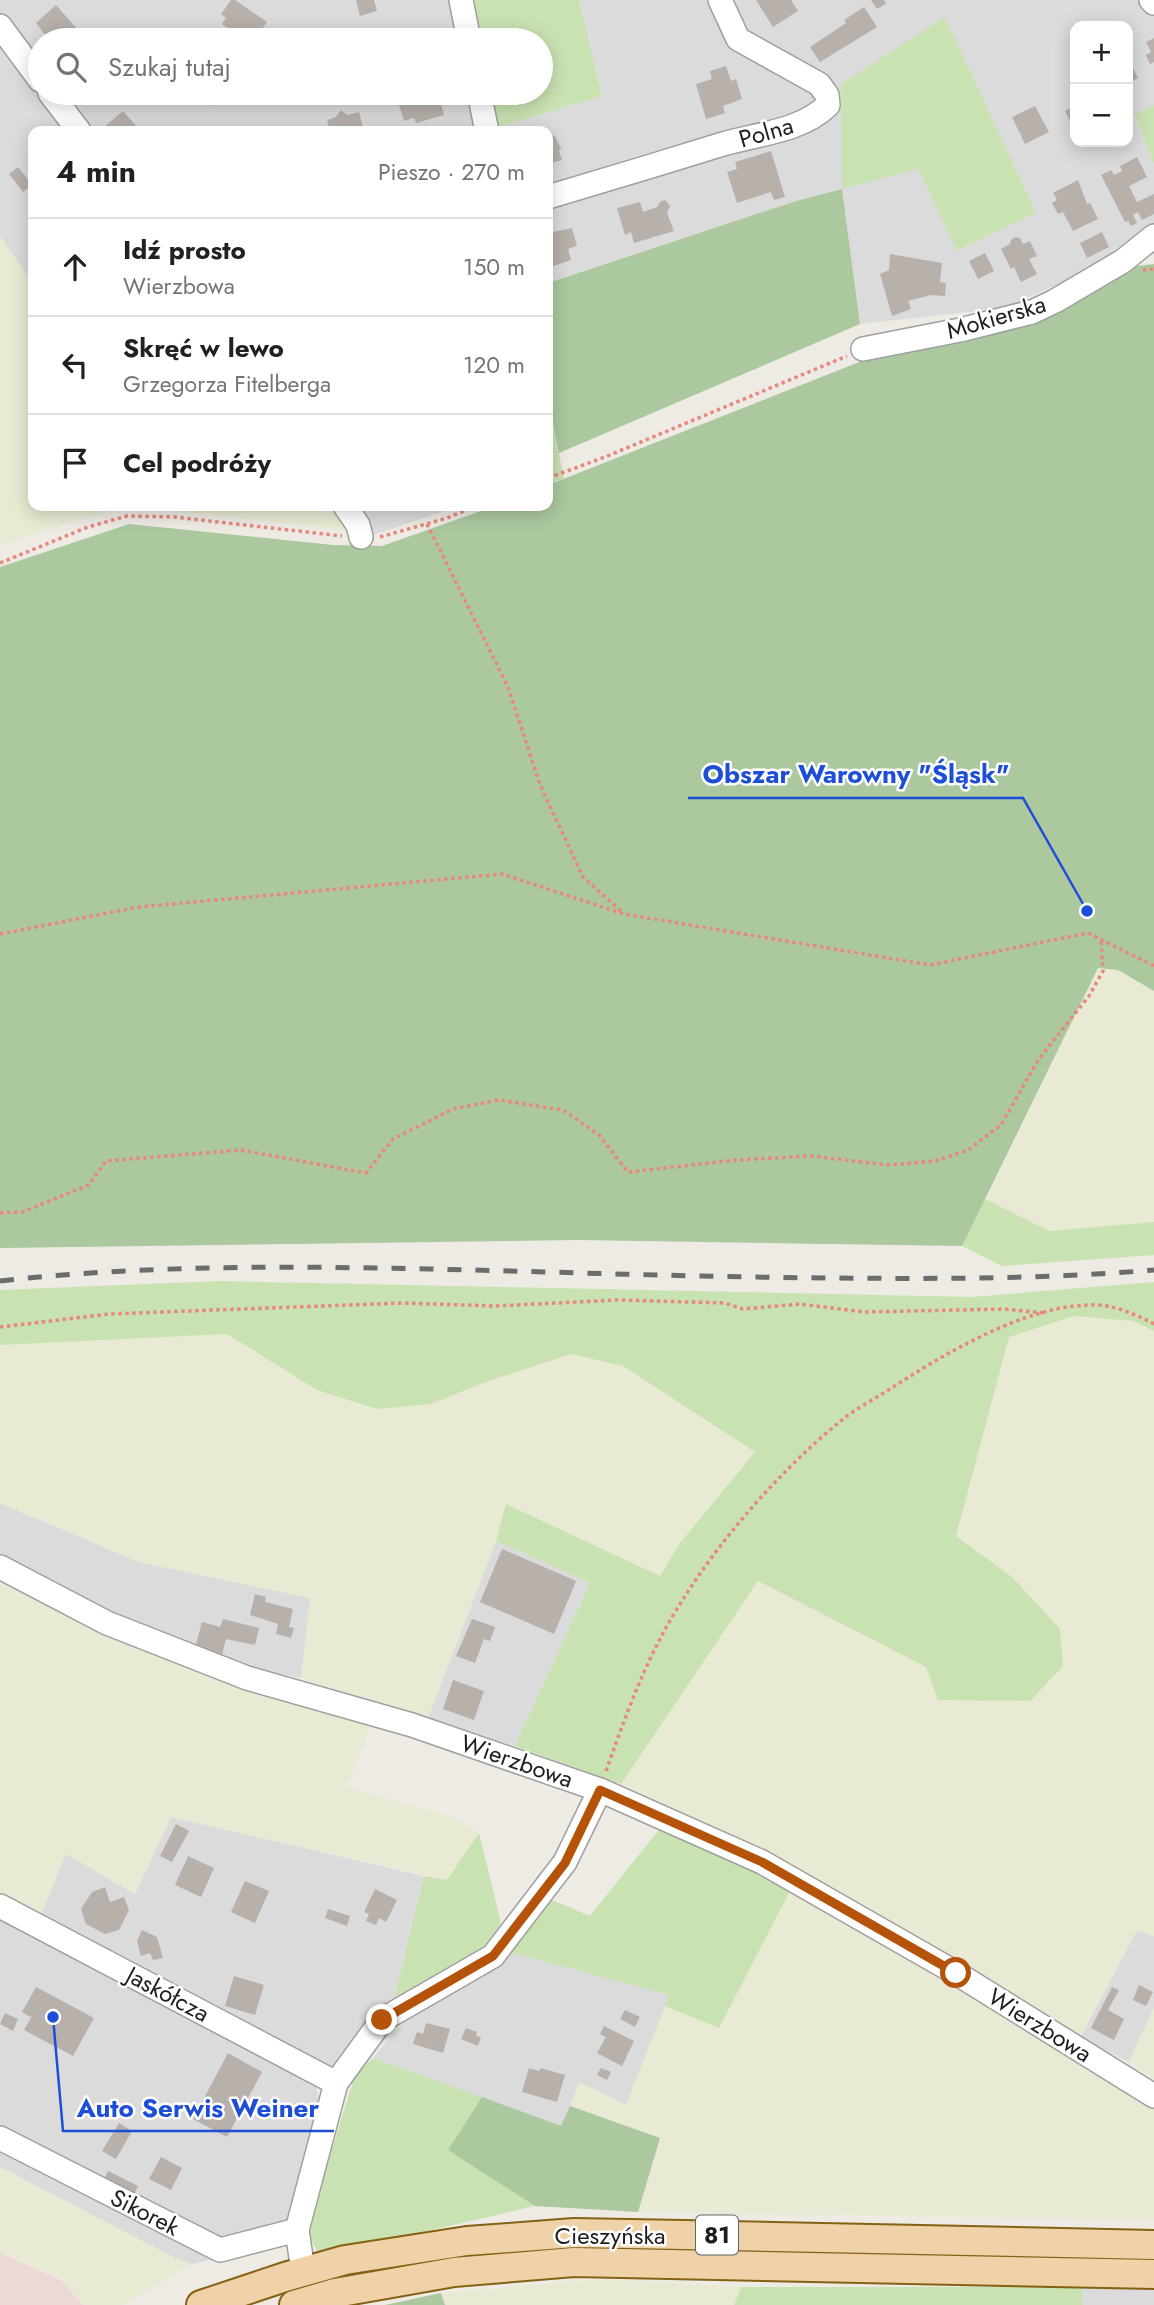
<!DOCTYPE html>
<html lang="pl">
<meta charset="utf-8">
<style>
:root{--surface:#fff;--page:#f2f2f2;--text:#202124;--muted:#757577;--line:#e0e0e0}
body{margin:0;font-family:Jost,sans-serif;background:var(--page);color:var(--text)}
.controls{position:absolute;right:21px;top:21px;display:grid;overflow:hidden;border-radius:14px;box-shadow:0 4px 18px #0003}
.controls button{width:63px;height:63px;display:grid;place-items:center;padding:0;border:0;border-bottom:2px solid var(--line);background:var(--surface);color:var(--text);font:35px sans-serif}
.stop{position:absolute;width:21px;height:21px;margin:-16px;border:5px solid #b45309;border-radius:50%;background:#fff}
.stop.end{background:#b45309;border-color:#fff;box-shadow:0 2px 7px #0008}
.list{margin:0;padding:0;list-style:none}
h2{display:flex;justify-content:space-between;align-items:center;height:91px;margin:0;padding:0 28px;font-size:30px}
h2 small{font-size:23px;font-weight:400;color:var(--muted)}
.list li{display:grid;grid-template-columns:46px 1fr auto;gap:21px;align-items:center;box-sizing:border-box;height:98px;padding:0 28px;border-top:2px solid var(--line)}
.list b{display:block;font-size:26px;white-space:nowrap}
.list p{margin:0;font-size:23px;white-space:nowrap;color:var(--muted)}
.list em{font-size:23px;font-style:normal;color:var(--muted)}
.icon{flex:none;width:38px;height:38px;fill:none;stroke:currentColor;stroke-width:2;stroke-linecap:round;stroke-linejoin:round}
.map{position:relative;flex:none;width:1154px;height:2305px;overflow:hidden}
.search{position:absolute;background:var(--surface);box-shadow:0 4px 18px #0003;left:28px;top:28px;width:525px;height:77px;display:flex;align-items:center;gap:18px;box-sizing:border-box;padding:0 24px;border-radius:38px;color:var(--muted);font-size:26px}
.panel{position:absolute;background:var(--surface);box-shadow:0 4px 18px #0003;left:28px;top:126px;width:525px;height:385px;border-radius:14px}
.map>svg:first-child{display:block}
.residential{fill:#dcdbdb;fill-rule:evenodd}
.commercial{fill:#ecd8d7}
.farmland{fill:#e8ead3}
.grass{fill:#c9e2b2}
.forest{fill:#abc89f}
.building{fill:#b7b0ab}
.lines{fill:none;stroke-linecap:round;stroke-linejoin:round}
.minor-casing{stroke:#9f9f9f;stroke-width:26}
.major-casing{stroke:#856113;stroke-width:32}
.path{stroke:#e8887c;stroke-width:3.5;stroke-dasharray:3.5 3.5;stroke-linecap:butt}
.minor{stroke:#fff;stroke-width:23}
.major{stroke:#f0d2a8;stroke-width:28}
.rail{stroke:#6c6c6c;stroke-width:5;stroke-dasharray:14 14;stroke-linecap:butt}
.route{stroke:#b45309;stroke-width:9}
.labels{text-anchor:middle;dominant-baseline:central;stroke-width:5;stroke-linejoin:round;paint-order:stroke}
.shield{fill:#fff;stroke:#626262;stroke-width:2}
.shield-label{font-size:23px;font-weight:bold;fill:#1e1e1e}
.street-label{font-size:24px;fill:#1e1e1e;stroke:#fff}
.leader{fill:none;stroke:#1d4ed8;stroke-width:2.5}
.callout-dot{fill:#1d4ed8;stroke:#fff;stroke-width:2.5}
.callout-label{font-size:26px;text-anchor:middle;font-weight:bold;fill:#1d4ed8;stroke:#fff;stroke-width:5;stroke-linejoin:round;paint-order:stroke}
</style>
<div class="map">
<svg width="1154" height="2305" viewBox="0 0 1154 2305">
<rect width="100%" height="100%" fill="#eeebe5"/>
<g class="residential">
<polygon points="0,0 452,0 461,40 40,40 40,70 0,22"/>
<path d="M579,0H1143L1154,12V105L1134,115L1154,164V241L1005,308L860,324L842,189L796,201L548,283V131H494L493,129L602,96ZM945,18L1036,213L958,251L918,169ZM1075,26H1128V142H1075Z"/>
<polygon points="0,40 79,131 33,131 33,283 0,237"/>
<polygon points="59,93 472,93 480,131 92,131"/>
<polygon points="352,506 459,506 371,536"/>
<polygon points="0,1503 139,1562 311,1598 301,1678 237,1666 109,1613 0,1561"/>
<polygon points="496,1541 590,1583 515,1746 426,1723"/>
<polygon points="171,1817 424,1876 394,1999 330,2070 306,2060 323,2109 284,2244 192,2264 175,2258 0,2167 0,1895 66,1853 135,1894"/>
<polygon points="1137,1930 1154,1936 1154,2007 1129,2062 1080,2038"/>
<polygon points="506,1951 670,1995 626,2105 562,2127 373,2058 405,2021"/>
<polygon points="1082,2287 1154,2290 1154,2305 1083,2305"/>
</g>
<polygon class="commercial" points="0,2253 61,2280 83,2305 0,2305"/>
<g class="farmland">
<polygon points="0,237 33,283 33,506 336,506 352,530 125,506 0,545"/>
<polygon points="1098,967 1118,970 1154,991 1154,1222 1048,1231 985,1199"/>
<polygon points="1074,1316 1133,1321 1154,1331 1154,1936 1137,1930 1080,2038 755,1846 621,1784 758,1581 926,1667 1012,1577 956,1536 1009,1336"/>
<polygon points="227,1334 317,1390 431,1404 480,1384 571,1354 623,1366 755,1452 680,1543 660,1576 506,1504 496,1541 426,1723 301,1678 310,1598 139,1562 0,1503 0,1345"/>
<polygon points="0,1571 371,1722 348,1787 460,1820 479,1833 447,1880 171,1817 135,1894 66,1854 42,1913 0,1895"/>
<polygon points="793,1885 1154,2108 1154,2220 638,2212 660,2138 570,2106 579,2082 626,2105 665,2006 719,2027"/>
<polygon points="1154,2007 1154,2079 1129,2062"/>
<polygon points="0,2167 175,2258 192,2264 124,2305 83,2305 61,2279 0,2253"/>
<polygon points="599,2279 741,2287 734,2305 445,2305 441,2293"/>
</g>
<g class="grass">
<polygon points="470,0 579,0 602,96 493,129 487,93 541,93 541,40 477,40"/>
<polygon points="945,17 1036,213 957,251 918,169 842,189 841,84"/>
<polygon points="1154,105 1154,164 1134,114"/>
<polygon points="548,397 564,479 548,483"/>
<polygon points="985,1199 1049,1231 1154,1222 1154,1255 1002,1266 962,1246"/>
<polygon points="221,1281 972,1297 1154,1282 1154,1331 1133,1321 1074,1316 1009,1337 956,1536 1012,1577 1060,1629 1063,1666 1030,1701 938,1700 926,1667 758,1581 621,1784 515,1746 590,1583 496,1541 506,1504 660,1576 680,1543 755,1452 623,1366 571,1354 480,1384 431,1404 377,1409 317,1390 227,1334 0,1345 0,1290"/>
<polygon points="662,1826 793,1885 719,2028 665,2006 669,1995 506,1951 545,1897 590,1916"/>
<polygon points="479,1833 501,1923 484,1946 394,1999 424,1876 447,1880"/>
<polygon points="373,2058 482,2097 449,2150 535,2206 320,2256 309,2236 316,2200 355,2075"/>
<polygon points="741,2287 1082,2287 1083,2305 734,2305"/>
</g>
<g class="forest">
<polygon points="842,189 860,324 559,453 548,397 548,283 796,201"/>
<polygon points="1154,264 1154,991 1118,970 1098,968 962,1246 578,1240 0,1248 0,567 129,524 333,545 382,546 495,506 548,506 548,485 877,355 1127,267"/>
<polygon points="482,2097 561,2126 570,2106 660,2138 638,2212 535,2206 448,2150"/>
<polygon points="441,2293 445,2305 385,2305"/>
</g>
<g class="building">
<polygon points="231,0 235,0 267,22 254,40 245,40 222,24 226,18 221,14"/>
<polygon points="356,0 374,0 377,11 360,16"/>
<polygon points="756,0 791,0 798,11 773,27"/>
<polygon points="871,0 884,0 886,4 877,9"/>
<polygon points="56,5 79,31 68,40 49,40 36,23"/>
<polygon points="864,7 877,27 820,62 810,47 846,23 844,20"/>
<polygon points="1154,38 1154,62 1150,64 1146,55 1151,52 1146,42"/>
<polygon points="1128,59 1138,78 1128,84"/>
<polygon points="726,66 731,81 736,79 742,99 723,106 725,113 706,119 696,84 712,79 710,71"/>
<polygon points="85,93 107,93 97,103"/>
<polygon points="190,93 218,93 209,106"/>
<polygon points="429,93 438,93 444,115 416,123 414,118 404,121 399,105 410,102 409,98"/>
<polygon points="1035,106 1049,132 1025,144 1012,117"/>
<polygon points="1075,106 1075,131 1065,111"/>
<polygon points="341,110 347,115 359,112 364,131 330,131 327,120 336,117"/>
<polygon points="123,111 139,129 141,131 108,131 104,127"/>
<polygon points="554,135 561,148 559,151 562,160 548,164 548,137"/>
<polygon points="771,151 785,197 774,200 771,192 737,203 727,172 737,169 735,162"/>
<polygon points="1137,157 1147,177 1129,186 1137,202 1154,194 1154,214 1142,220 1138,212 1133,215 1137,223 1131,226 1128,221 1125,222 1101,175 1111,170 1114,175 1122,171 1120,166"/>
<polygon points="18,167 32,185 23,192 9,174"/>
<polygon points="1078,180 1087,204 1090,203 1098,219 1073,231 1063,212 1058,214 1052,203 1057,200 1053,193"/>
<polygon points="665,200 670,206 667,213 674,231 634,243 631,232 625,235 617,208 640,202 643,212 657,207 660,202"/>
<polygon points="572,228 577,246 568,249 571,260 548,268 548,233"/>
<polygon points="1102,232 1109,247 1087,258 1080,243"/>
<polygon points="1015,237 1020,238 1023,244 1030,241 1037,256 1029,259 1037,274 1021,282 1014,267 1011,269 1001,249 1010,244 1011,240"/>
<polygon points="985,253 994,271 978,279 969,261"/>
<polygon points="890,254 942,263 940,282 946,283 945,296 931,295 908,301 911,309 892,316 880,274 889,270"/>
<polygon points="502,1549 576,1581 554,1634 480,1602"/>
<polygon points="255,1594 266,1597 265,1602 293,1609 289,1627 294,1628 291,1638 276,1634 278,1624 250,1615"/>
<polygon points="223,1619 259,1628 255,1645 226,1639 222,1655 195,1648 202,1622 220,1627"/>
<polygon points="472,1619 495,1627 490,1641 484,1639 475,1663 456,1656"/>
<polygon points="453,1680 484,1691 474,1720 443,1709"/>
<polygon points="176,1824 189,1831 172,1862 160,1856"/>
<polygon points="188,1856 214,1868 201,1897 175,1885"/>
<polygon points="245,1881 269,1891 255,1923 231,1912"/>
<polygon points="105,1887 110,1902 124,1897 129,1910 119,1930 105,1934 86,1924 81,1909 92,1892"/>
<polygon points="375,1889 397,1900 386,1922 379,1918 376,1925 366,1921 369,1914 364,1912"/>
<polygon points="328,1909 350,1916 347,1926 325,1918"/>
<polygon points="142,1930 157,1937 163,1958 153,1960 150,1953 141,1956 137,1941"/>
<polygon points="234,1976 264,1985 255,2015 225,2006"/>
<polygon points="1139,1985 1153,1992 1146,2006 1133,2000"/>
<polygon points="36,1987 94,2018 73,2056 24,2030 33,2014 30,2017 22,2012"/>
<polygon points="1112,1987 1119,1990 1108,2010 1124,2019 1114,2040 1091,2028"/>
<polygon points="625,2010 640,2017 635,2027 620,2019"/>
<polygon points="5,2013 18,2019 13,2031 0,2024"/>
<polygon points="426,2023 450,2029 443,2053 413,2044 417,2032 423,2034"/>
<polygon points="604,2026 634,2041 622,2066 597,2053 606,2037 600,2034"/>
<polygon points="466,2028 477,2032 476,2036 481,2037 478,2046 461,2039"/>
<polygon points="228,2053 262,2072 227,2137 193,2119"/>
<polygon points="529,2068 539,2071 541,2068 565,2075 557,2102 522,2092"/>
<polygon points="601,2068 611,2072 607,2080 597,2075"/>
<polygon points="119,2123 132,2131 116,2159 102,2151"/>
<polygon points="161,2157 182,2168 171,2190 149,2179"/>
<polygon points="108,2171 138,2186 131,2200 101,2186"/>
</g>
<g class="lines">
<defs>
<g id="minor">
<polyline points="461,0 469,40"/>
<polyline points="1151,0 1154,3"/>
<polyline points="0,26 40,80"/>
<polyline points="50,93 79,131"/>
<polyline points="479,93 487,131"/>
<path d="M548,197C606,180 665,162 723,144C758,134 802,131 828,105L827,95L819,84L738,39L720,0"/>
<polyline points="863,349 960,330 1032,312 1055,301 1123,261 1154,236"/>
<polyline points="345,506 358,525 361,537"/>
<polyline points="0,1567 107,1623 247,1678 412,1725 600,1790 762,1862 956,1973 1154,2096"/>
<polyline points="0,1906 336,2083"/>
<polyline points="0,2138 220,2250 297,2230"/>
<polyline points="303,2271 297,2230 336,2083 382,2020 493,1956 565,1862 600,1790"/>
</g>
<g id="major">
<polyline points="201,2305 285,2277 345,2260 467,2241 509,2238 574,2233 684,2235 1154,2245"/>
<polyline points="294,2305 335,2293 454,2272 574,2262 1154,2274"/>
</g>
</defs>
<use href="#minor" class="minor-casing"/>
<use href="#major" class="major-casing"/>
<g class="path">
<polyline points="1143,270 1154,269"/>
<polyline points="548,478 605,457 847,356"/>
<polyline points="427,524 508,687 540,785 583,877 622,912"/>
<polyline points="380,537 447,518 476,506"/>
<polyline points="0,563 88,527 127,516 174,517 342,536"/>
<polyline points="0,934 139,907 502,874 624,914 930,965 1088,933 1154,966"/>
<polyline points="0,1213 22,1212 89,1185 106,1161 241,1150 366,1173 393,1139 453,1109 498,1100 563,1110 599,1135 628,1172 737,1160 812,1156 888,1165 935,1161 968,1150 1001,1125 1038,1060 1089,996 1103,971 1101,939"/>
<polyline points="0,1327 109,1314 402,1303 496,1306 617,1300 725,1303 743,1309 800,1304 864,1312 1004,1309 1045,1313"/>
<path d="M606,1771C622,1726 638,1681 660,1639C701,1560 774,1475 842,1420C854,1410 869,1402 882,1394C909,1377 935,1360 964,1345C1004,1324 1054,1303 1099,1305C1119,1307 1137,1315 1154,1324"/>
</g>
<use href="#minor" class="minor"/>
<use href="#major" class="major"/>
<path class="rail" d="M0,1281C142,1265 286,1266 429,1269C562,1272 696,1277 829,1278C938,1279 1046,1279 1154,1270"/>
</g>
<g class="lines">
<polyline class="route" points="382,2020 493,1956 565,1863 600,1790 762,1862 956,1973"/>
</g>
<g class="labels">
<rect class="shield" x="696" y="2215.5" width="42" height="39" rx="5"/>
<g class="shield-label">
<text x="717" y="2235">81</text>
</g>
<g class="street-label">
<text transform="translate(766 132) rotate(-16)">Polna</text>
<text transform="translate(996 317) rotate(-16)">Mokierska</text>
<text transform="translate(517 1761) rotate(19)">Wierzbowa</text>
<text transform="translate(168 1994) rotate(28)">Jaskółcza</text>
<text transform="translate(1040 2025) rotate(32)">Wierzbowa</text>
<text transform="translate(145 2212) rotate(27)">Sikorek</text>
<text x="610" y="2235">Cieszyńska</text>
</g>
</g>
<path class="leader" d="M1087 911L1023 798H688M53 2017L63 2131H334"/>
<g class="callout-dot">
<circle cx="1087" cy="911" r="7"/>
<circle cx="53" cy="2017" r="7"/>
</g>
<g class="callout-label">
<text x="856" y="783">Obszar Warowny "Śląsk"</text>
<text x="198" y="2117">Auto Serwis Weiner</text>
</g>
</svg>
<div class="controls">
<button>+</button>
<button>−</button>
</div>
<div class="stop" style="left:956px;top:1973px"></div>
<div class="stop end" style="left:382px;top:2020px"></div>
<div class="search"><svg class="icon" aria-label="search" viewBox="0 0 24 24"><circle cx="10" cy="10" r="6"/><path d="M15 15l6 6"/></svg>Szukaj tutaj</div>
<section class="panel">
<h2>4 min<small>Pieszo · 270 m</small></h2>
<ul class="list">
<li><svg class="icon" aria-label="ahead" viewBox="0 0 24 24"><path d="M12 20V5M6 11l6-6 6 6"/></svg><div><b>Idź prosto</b><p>Wierzbowa</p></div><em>150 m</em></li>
<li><svg class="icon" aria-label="left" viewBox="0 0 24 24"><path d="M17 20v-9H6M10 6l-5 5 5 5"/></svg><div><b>Skręć w lewo</b><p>Grzegorza Fitelberga</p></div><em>120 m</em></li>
<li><svg class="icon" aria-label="arrive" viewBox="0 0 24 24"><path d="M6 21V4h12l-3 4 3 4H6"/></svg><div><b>Cel podróży</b></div></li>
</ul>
</section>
</div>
